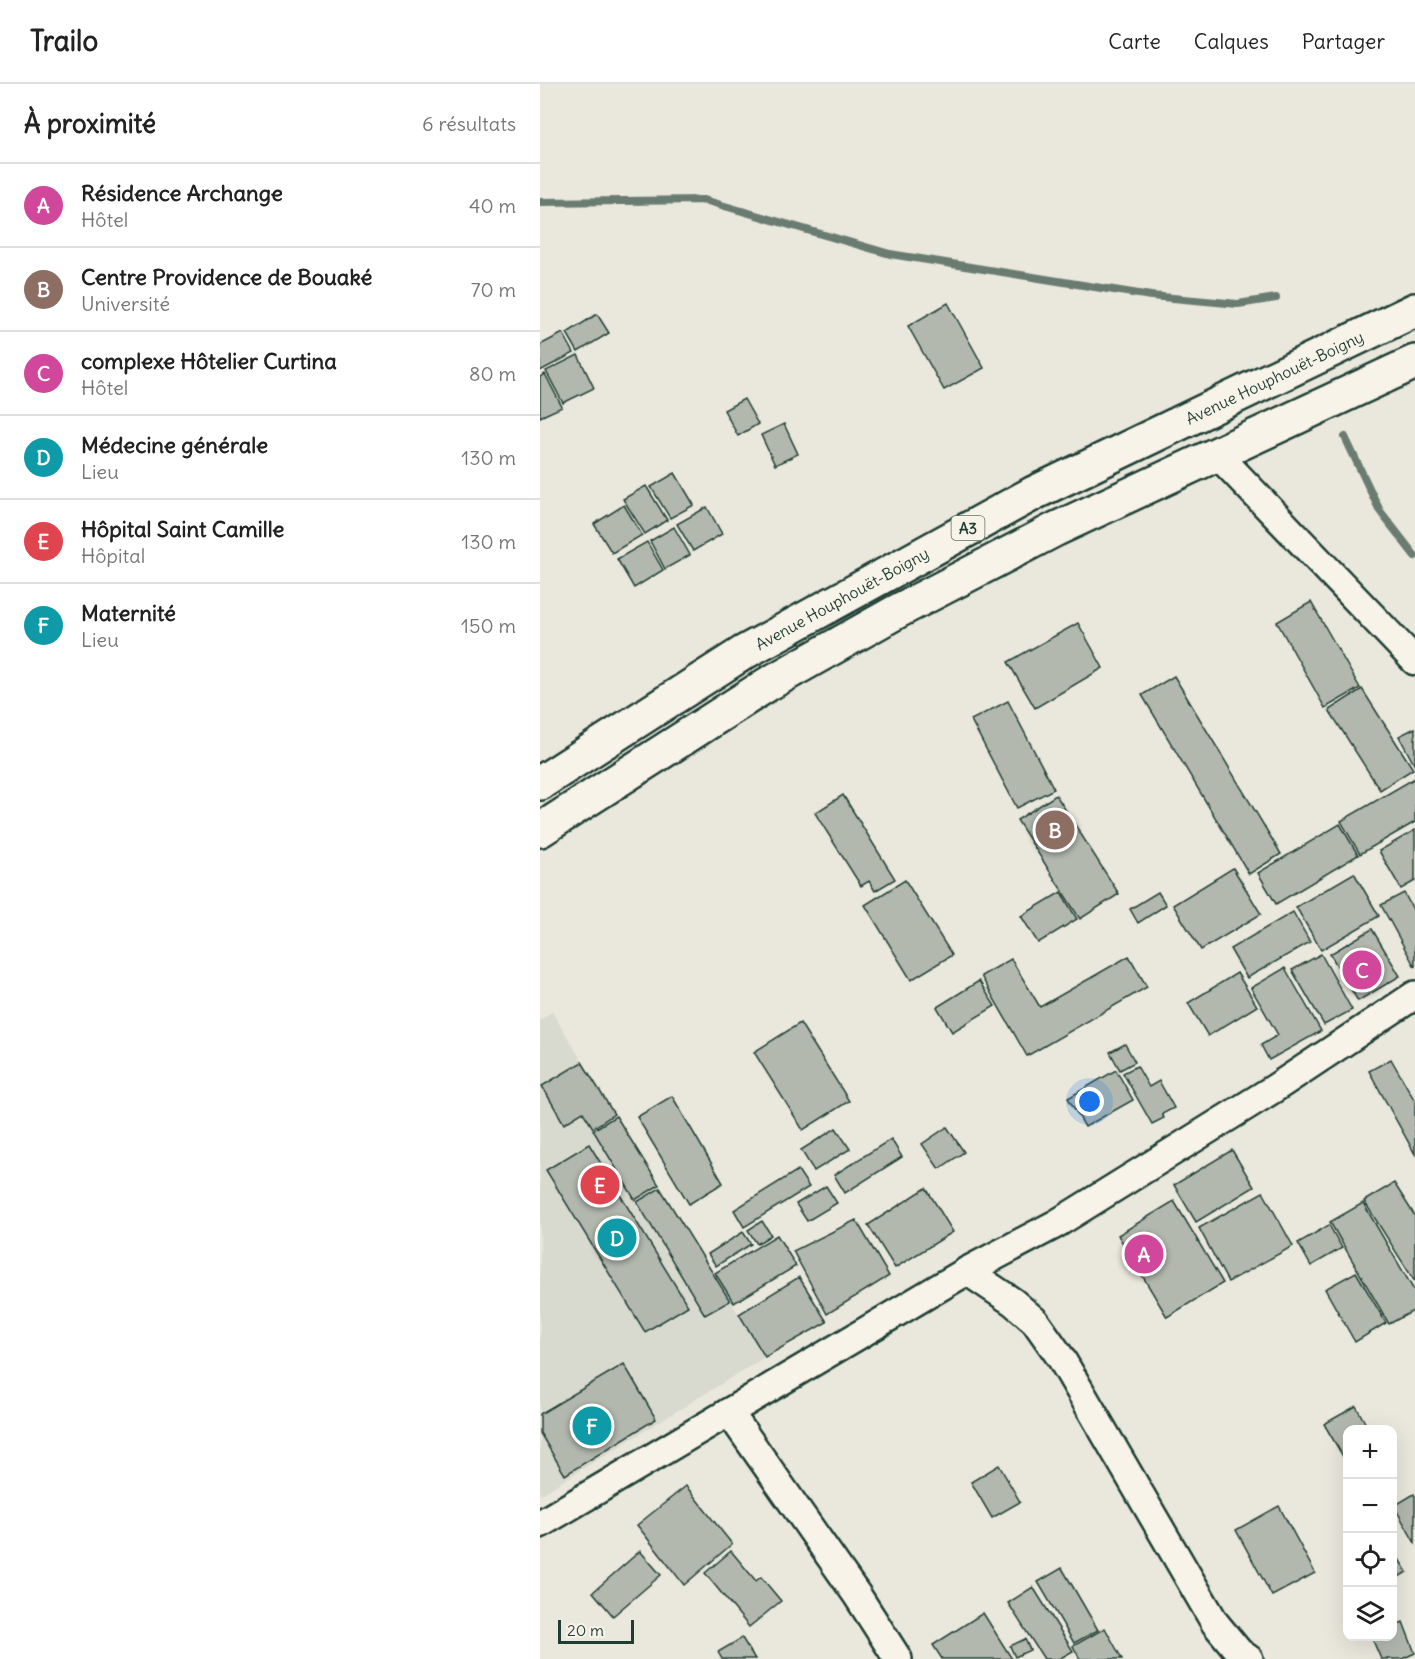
<!DOCTYPE html>
<html lang="fr">
<meta charset="utf-8">
<style>
:root{--surface:#fff;--page:#f6f6f6;--text:#222;--muted:#767676;--line:#e0e0e0;--accent:#1f3d34}
body{margin:0;font-family:Delius,sans-serif;background:var(--page);color:var(--text)}
.controls{position:absolute;right:18px;bottom:18px;display:grid;overflow:hidden;border-radius:12px;box-shadow:0 6px 24px #0002}
.controls button{width:54px;height:54px;display:grid;place-items:center;padding:0;border:0;border-bottom:2px solid var(--line);background:var(--surface);color:var(--text);font:30px sans-serif}
.scale{position:absolute;left:18px;bottom:15px;width:76px;box-sizing:border-box;padding-left:6px;border:3px solid #1f3d34;border-top:0;font-size:16px;line-height:21px;white-space:nowrap;color:#1f3d34;-webkit-text-stroke:4px #f7f3e8;paint-order:stroke}
.you{position:absolute;left:550px;top:1018px;width:21px;height:21px;margin:-15px;border:4px solid #fff;border-radius:50%;background:#1a73e8;box-shadow:0 0 0 9px #1a73e833}
.badge{display:grid;place-items:center;width:39px;height:39px;border-radius:50%;background:var(--accent);color:#fff;font-size:20px;font-weight:700}
.pin{position:absolute;translate:-50% -50%;border:3px solid #fff;box-shadow:0 2px 6px #0006}
.list{margin:0;padding:0;list-style:none}
h2{display:flex;justify-content:space-between;align-items:center;height:78px;margin:0;padding:0 24px;font-size:26px}
h2 small{font-size:20px;font-weight:400;color:var(--muted)}
.list li{display:grid;grid-template-columns:39px 1fr auto;gap:18px;align-items:center;box-sizing:border-box;height:84px;padding:0 24px;border-top:2px solid var(--line)}
.list b{display:block;font-size:22px;white-space:nowrap}
.list p{margin:0;font-size:20px;white-space:nowrap;color:var(--muted)}
.list em{font-size:20px;font-style:normal;color:var(--muted)}
.icon{flex:none;width:33px;height:33px;fill:none;stroke:currentColor;stroke-width:2;stroke-linecap:round;stroke-linejoin:round}
.map{position:relative;flex:none;width:875px;height:1575px;overflow:hidden}
header{display:flex;align-items:center;gap:36px;box-sizing:border-box;height:84px;padding:0 30px;background:var(--surface);border-bottom:2px solid var(--line)}
header strong{font-size:28px}
nav{display:flex;gap:33px;margin-inline-start:auto;font-size:21px}
main{display:flex}
aside{flex:1;background:var(--surface)}
.map>svg:first-child{display:block}
.built{fill:#d9dacf}
.lines{fill:none;stroke-linecap:round;stroke-linejoin:round}
.stream{stroke:#6a7c72;stroke-width:8}
.building{fill:#b2b8ae;stroke:#1f3d34;stroke-width:1.5}
.minor-casing{stroke:#1f3d34;stroke-width:32}
.highway-casing{stroke:#1f3d34;stroke-width:38}
.minor{stroke:#f7f3e8;stroke-width:27}
.highway{stroke:#f7f3e8;stroke-width:33}
.labels{text-anchor:middle;dominant-baseline:central;stroke-width:5;stroke-linejoin:round;paint-order:stroke}
.shield{fill:#f7f3e8;stroke:#60746a;stroke-width:1.5}
.shield-label{font-size:15px;font-weight:bold;fill:#1f3d34}
.street-label{font-size:16px;fill:#1f3d34;stroke:#f7f3e8}
</style>
<header>
<strong>Trailo</strong>
<nav><a>Carte</a><a>Calques</a><a>Partager</a></nav>
</header>
<main>
<aside>
<h2>À proximité<small>6 résultats</small></h2>
<ul class="list">
<li><span class="badge" style="background:#d1479c">A</span><div><b>Résidence Archange</b><p>Hôtel</p></div><em>40 m</em></li>
<li><span class="badge" style="background:#8d6e63">B</span><div><b>Centre Providence de Bouaké</b><p>Université</p></div><em>70 m</em></li>
<li><span class="badge" style="background:#d1479c">C</span><div><b>complexe Hôtelier Curtina</b><p>Hôtel</p></div><em>80 m</em></li>
<li><span class="badge" style="background:#0f9aa8">D</span><div><b>Médecine générale</b><p>Lieu</p></div><em>130 m</em></li>
<li><span class="badge" style="background:#e0444e">E</span><div><b>Hôpital Saint Camille</b><p>Hôpital</p></div><em>130 m</em></li>
<li><span class="badge" style="background:#0f9aa8">F</span><div><b>Maternité</b><p>Lieu</p></div><em>150 m</em></li>
</ul>
</aside>
<div class="map">
<svg width="875" height="1575" viewBox="0 0 875 1575">
<rect width="100%" height="100%" fill="#eae8dd"/>
<filter id="ink" filterUnits="userSpaceOnUse"><feTurbulence type="fractalNoise" baseFrequency=".0167" numOctaves="2"/><feDisplacementMap in="SourceGraphic" scale="12" xChannelSelector="R" yChannelSelector="G"/><feConvolveMatrix kernelMatrix="1 2 1 2 8 2 1 2 1" color-interpolation-filters="sRGB"/></filter>
<g filter="url(#ink)">
<polygon class="built" points="12,928 225,1273 0,1411 0,936"/>
<g class="lines">
<g class="stream">
<polyline points="0,118 164,116 350,170 611,212 698,220 736,214"/>
<polyline points="805,353 840,427 875,472"/>
</g>
</g>
<g class="building">
<polygon points="408,219 444,284 404,306 368,242"/>
<polygon points="57,230 69,249 38,268 27,249"/>
<polygon points="23,249 34,269 0,287 0,261"/>
<polygon points="38,271 54,304 23,319 6,287"/>
<polygon points="5,290 22,323 0,333 0,293"/>
<polygon points="204,315 218,340 198,352 184,326"/>
<polygon points="244,340 258,370 235,381 221,351"/>
<polygon points="135,389 154,421 130,434 111,403"/>
<polygon points="106,402 127,436 105,450 83,415"/>
<polygon points="84,421 102,451 72,469 54,440"/>
<polygon points="167,423 182,450 153,467 137,440"/>
<polygon points="134,443 150,471 125,485 110,457"/>
<polygon points="107,458 123,486 94,504 77,475"/>
<polygon points="771,518 820,604 785,624 737,538"/>
<polygon points="538,539 563,584 495,624 468,578"/>
<polygon points="634,592 741,770 709,790 602,611"/>
<polygon points="822,605 873,685 840,706 789,626"/>
<polygon points="468,617 514,705 477,724 431,636"/>
<polygon points="875,644 875,682 859,652"/>
<polygon points="875,694 875,738 820,770 801,737"/>
<polygon points="303,711 355,795 335,807 329,797 321,802 275,729"/>
<polygon points="516,711 579,810 540,835 477,736"/>
<polygon points="800,740 818,771 736,820 718,789"/>
<polygon points="875,746 875,797 861,805 839,767"/>
<polygon points="693,784 721,830 661,866 633,821"/>
<polygon points="814,789 839,832 781,866 756,823"/>
<polygon points="365,796 412,871 371,896 325,821"/>
<polygon points="521,808 537,835 498,859 481,832"/>
<polygon points="618,808 626,821 598,839 590,825"/>
<polygon points="864,809 875,829 875,883 841,821"/>
<polygon points="753,828 770,858 707,894 690,865"/>
<polygon points="832,845 860,892 818,917 790,870"/>
<polygon points="781,870 812,926 784,941 752,886"/>
<polygon points="589,872 607,903 487,972 441,892 471,875 500,923"/>
<polygon points="745,884 781,947 729,976 721,961 738,951 711,904"/>
<polygon points="697,889 717,922 668,952 648,919"/>
<polygon points="439,897 455,922 412,948 397,923"/>
<polygon points="260,939 309,1017 263,1046 214,968"/>
<polygon points="585,960 595,978 580,986 570,968"/>
<polygon points="851,975 875,1017 875,1070 829,987"/>
<polygon points="42,978 74,1030 53,1044 43,1028 24,1040 2,1002"/>
<polygon points="597,982 609,1003 619,997 634,1024 622,1030 624,1034 612,1040 583,989"/>
<polygon points="576,986 593,1016 545,1043 528,1014"/>
<polygon points="132,1012 183,1099 149,1120 97,1033"/>
<polygon points="76,1032 119,1101 95,1116 53,1046"/>
<polygon points="407,1043 424,1068 399,1085 382,1060"/>
<polygon points="296,1044 310,1065 274,1087 261,1066"/>
<polygon points="351,1055 362,1073 305,1109 294,1091"/>
<polygon points="49,1060 148,1222 105,1248 6,1086"/>
<polygon points="692,1066 714,1103 656,1138 634,1101"/>
<polygon points="258,1086 269,1103 204,1143 194,1126"/>
<polygon points="854,1099 875,1132 875,1198 824,1117"/>
<polygon points="286,1102 297,1119 267,1137 256,1120"/>
<polygon points="120,1104 190,1217 165,1231 97,1118"/>
<polygon points="386,1104 413,1148 355,1184 328,1141"/>
<polygon points="723,1108 753,1162 688,1198 659,1144"/>
<polygon points="634,1117 683,1199 627,1233 578,1151"/>
<polygon points="823,1119 875,1208 875,1226 849,1240 790,1138"/>
<polygon points="316,1136 349,1192 287,1230 253,1167"/>
<polygon points="222,1137 231,1151 217,1160 208,1146"/>
<polygon points="789,1141 802,1164 771,1182 758,1159"/>
<polygon points="203,1148 211,1160 176,1182 168,1170"/>
<polygon points="237,1151 256,1182 194,1219 175,1189"/>
<polygon points="816,1188 846,1239 815,1258 785,1205"/>
<polygon points="259,1193 287,1238 225,1273 199,1230"/>
<polygon points="84,1280 116,1335 25,1391 0,1349 0,1330"/>
<polygon points="816,1322 829,1346 808,1346 808,1381 784,1340"/>
<polygon points="459,1381 480,1418 452,1434 431,1398"/>
<polygon points="146,1402 192,1460 144,1501 97,1441"/>
<polygon points="874,1410 875,1412 875,1459 854,1422"/>
<polygon points="739,1422 775,1489 732,1512 696,1446"/>
<polygon points="852,1464 867,1488 852,1497"/>
<polygon points="100,1467 121,1491 73,1532 53,1508"/>
<polygon points="191,1467 216,1497 221,1493 241,1517 209,1543 165,1489"/>
<polygon points="522,1484 558,1546 534,1559 498,1498"/>
<polygon points="493,1503 533,1567 519,1575 504,1575 468,1519"/>
<polygon points="443,1529 472,1575 402,1575 393,1561"/>
<polygon points="863,1538 875,1569 862,1575 841,1575 831,1552 852,1552 852,1543"/>
<polygon points="565,1544 582,1575 540,1575 533,1562"/>
<polygon points="202,1554 215,1575 182,1575 178,1568"/>
<polygon points="485,1555 490,1566 475,1573 470,1562"/>
</g>
<g class="lines">
<defs>
<g id="minor">
<polyline points="677,370 875,577"/>
<polyline points="427,1187 473,1218 495,1237 521,1274 675,1539 699,1568 709,1575"/>
<polyline points="189,1328 317,1511 358,1575"/>
<polyline points="0,1440 427,1187 516,1140 735,1004 875,911"/>
</g>
<g id="highway">
<path id="s1" d="M0,699L203,569L494,409L875,226"/>
<polyline points="0,746 228,600 356,528 516,445 875,278"/>
</g>
</defs>
<use href="#minor" class="minor-casing"/>
<use href="#highway" class="highway-casing"/>
<use href="#minor" class="minor"/>
<use href="#highway" class="highway"/>
</g>
</g>
<g class="labels">
<rect class="shield" x="411.5" y="432" width="33" height="24" rx="4.5"/>
<g class="shield-label">
<text x="428" y="444">A3</text>
</g>
<g class="street-label">
<text stroke="none"><textPath href="#s1" startOffset="840">Avenue Houphouët-Boigny</textPath></text>
<text stroke="none"><textPath href="#s1" startOffset="354">Avenue Houphouët-Boigny</textPath></text>
</g>
</g>
</svg>
<div class="controls">
<button>+</button>
<button>−</button>
<button><svg class="icon" aria-label="locate" viewBox="0 0 24 24"><circle cx="12" cy="12" r="6"/><path d="M12 2v4M12 18v4M2 12h4M18 12h4"/></svg></button>
<button><svg class="icon" aria-label="layers" viewBox="0 0 24 24"><path d="M12 4l9 5-9 5-9-5zM3 14l9 5 9-5"/></svg></button>
</div>
<div class="scale">20 m</div>
<div class="you"></div>
<div class="pin badge" style="left:604px;top:1170px;background:#d1479c">A</div>
<div class="pin badge" style="left:515px;top:746px;background:#8d6e63">B</div>
<div class="pin badge" style="left:822px;top:886px;background:#d1479c">C</div>
<div class="pin badge" style="left:77px;top:1154px;background:#0f9aa8">D</div>
<div class="pin badge" style="left:60px;top:1101px;background:#e0444e">E</div>
<div class="pin badge" style="left:52px;top:1342px;background:#0f9aa8">F</div>
</div>
</main>
